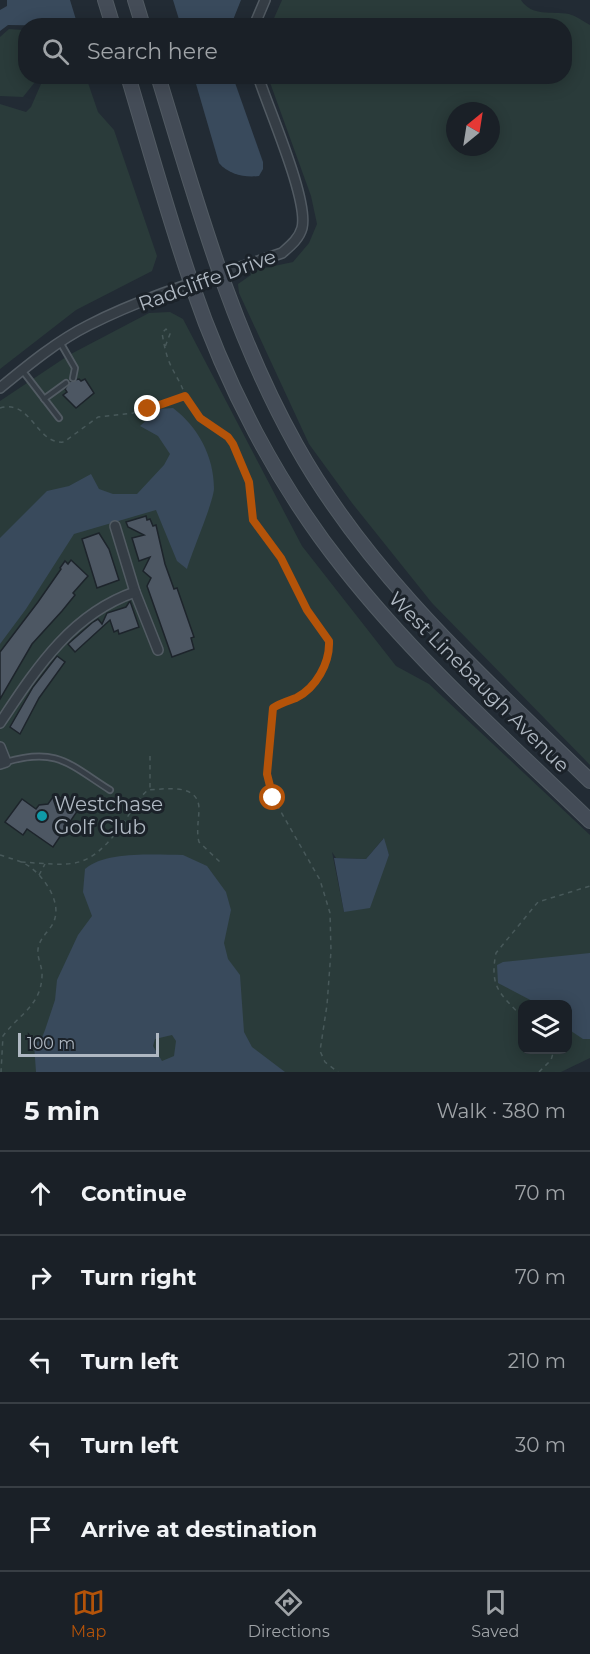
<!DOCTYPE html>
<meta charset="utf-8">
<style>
:root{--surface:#1a2027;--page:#272d33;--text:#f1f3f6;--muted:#9fa3a7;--line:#383e44;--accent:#b45309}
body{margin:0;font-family:Montserrat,sans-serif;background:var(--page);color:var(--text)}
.controls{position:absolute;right:18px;bottom:18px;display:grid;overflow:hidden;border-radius:12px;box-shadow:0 3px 15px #0003}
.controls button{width:54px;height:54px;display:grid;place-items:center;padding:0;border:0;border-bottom:2px solid var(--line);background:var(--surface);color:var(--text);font:30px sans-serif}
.compass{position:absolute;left:446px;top:102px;width:54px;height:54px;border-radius:50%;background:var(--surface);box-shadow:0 3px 15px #0003;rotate:30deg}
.scale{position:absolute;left:18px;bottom:15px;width:141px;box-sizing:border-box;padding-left:6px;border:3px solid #afb8c2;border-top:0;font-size:16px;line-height:21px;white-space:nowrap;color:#afb8c2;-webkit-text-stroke:4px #1b2229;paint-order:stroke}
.stop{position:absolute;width:18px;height:18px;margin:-14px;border:4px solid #b45309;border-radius:50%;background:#fff}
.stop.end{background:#b45309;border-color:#fff;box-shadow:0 2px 6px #0008}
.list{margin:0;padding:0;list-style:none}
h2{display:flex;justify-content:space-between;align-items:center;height:78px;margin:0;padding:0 24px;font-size:26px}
h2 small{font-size:20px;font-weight:400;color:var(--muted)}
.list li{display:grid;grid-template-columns:39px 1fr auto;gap:18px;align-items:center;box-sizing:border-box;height:84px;padding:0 24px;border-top:2px solid var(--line)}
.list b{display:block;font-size:22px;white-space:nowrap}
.list em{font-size:20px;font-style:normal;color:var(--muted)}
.icon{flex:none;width:33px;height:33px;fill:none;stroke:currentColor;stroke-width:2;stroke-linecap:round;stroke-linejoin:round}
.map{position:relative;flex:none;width:590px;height:1072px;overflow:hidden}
.search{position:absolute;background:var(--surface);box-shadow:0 3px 15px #0003;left:18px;right:18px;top:18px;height:66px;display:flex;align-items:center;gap:15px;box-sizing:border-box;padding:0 21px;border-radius:24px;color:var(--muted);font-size:22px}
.sheet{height:498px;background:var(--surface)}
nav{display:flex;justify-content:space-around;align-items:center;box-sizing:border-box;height:84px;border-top:2px solid var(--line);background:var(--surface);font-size:16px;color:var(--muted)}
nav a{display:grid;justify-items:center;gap:3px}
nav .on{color:var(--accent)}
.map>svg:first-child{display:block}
.green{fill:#2a3b3a;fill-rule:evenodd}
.water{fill:#394a5c;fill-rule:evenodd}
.building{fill:#4d5763;stroke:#1d242b;stroke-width:1.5}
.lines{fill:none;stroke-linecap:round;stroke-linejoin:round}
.service-casing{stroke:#525b63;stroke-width:8}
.minor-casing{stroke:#525b63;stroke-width:12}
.secondary-casing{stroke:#525b63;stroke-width:16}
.path{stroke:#48595a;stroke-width:1.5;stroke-dasharray:4.5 4.5;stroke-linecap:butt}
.service{stroke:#353d45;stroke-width:4.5}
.minor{stroke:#353d45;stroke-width:9}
.secondary{stroke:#444c57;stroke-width:14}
.route{stroke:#b45309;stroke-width:8}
.culture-dot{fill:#0f9aa8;stroke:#1b2229;stroke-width:2}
.labels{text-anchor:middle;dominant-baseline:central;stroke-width:6;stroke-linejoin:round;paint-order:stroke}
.street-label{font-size:20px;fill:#afb8c2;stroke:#1b2229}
.poi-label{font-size:20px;fill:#afb8c2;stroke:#1b2229;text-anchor:start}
</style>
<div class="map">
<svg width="590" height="1072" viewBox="0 0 590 1072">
<rect width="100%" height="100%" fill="#222b34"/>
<g class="green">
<path d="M282,0H521C532,17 551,11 569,14C576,16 583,21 590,25V765L432,603L352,503L309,444L239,293L238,284L251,275L250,271L293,262L309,243L317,224L311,196L268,77L564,76V26L271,25ZM455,111H491V147H455Z"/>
<polygon points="9,29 23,30 25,34 26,76 39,77 23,97 0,96 0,37"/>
<polygon points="44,77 86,77 98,112 114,130 157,256 152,271 76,310 0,369 0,104 26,112 31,107"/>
<path d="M170,312L183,319L302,546L396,666L429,684L590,835V1058L561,1072H0V401L69,355L149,313ZM383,839L389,855L380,875L344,912L332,852L336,858L366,859ZM522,1005H568V1050H522Z"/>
</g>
<g class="water">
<polygon points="7,0 70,0 77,23 74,26 8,25 0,31 0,10 7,6"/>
<polygon points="173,0 241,0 231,25 181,26"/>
<path d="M194,77H233L263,162V169L259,176C245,178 228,174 219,163Z"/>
<path d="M173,408C198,427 214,456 214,489C213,503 192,552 187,569L177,561L156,510L74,534L26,609L0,644V538L47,491L69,486L91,474L99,489L113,494H137L164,465L170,454L158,436L140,426L159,409Z"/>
<polygon points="384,838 389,855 370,908 344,912 334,858 366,859"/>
<path d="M183,855L207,866L226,892L231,910L224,943L228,959L240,975L244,1032L252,1047L285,1072H36L34,1044L41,1040L45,1030L55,1000L57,980L78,935L92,916L83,892L85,869C106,851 155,855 183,855ZM172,1035L176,1041L174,1056L162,1061L153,1046L155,1039Z"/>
<polygon points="590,953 590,1039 583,1039 568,1029 568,1005 538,1004 498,983 497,965 503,962"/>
</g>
<g class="building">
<polygon points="79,379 81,381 85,379 94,393 76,408 63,395 67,392 65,389 70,381"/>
<polygon points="146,516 147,520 150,519 153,526 156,525 165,564 174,589 177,588 194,637 191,638 194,649 172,657 147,586 151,578 143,571 150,557 139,561 132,538 144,535 128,527 126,522"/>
<polygon points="99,533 109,549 119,580 97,588 82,539"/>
<polygon points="71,560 88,576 73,593 75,595 62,611 32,644 0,699 0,652 38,602 61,569 60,568 65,561 68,564"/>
<polygon points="130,601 139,627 119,634 118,630 114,632 110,620 75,652 68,644 93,622 98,619 102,624 107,613 126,607"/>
<polygon points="57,656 65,662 39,698 20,734 10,727 33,687"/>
<polygon points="55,794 78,810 53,847 27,829 23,835 5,822 22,799 36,809 39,805 48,804"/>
</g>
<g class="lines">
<defs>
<g id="service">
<polyline points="60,342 75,368 73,378"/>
<polyline points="22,370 59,418"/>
<polyline points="44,399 66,383"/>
<path d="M6,762C57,747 69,764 110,790"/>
</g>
<g id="minor">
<polyline points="254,26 265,0"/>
<path d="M0,388C28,365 57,341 89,325C150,294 218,275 282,253C290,246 299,239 302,228C309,200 268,108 258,76"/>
<polyline points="115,526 135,592 158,650"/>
<path d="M0,723C36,669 71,614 135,592"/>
<polyline points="0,747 6,762 0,764"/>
</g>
<g id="secondary">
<polyline points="105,0 113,26"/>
<polyline points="135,0 143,26"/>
<path d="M128,76C149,146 168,216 192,285C226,385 277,484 343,567C416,660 505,739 590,821"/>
<path d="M158,76C197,203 231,329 296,445C369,576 483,677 590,781"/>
</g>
</defs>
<use href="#service" class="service-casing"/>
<use href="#minor" class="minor-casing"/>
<use href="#secondary" class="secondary-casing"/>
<g class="path">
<path d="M185,396L200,418L228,437L233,444L249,482L253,520L281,558L307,610L329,641C330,663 316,688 296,698C288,701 280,703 273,707L267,783L273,798L320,880L330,913L331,951L327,1005L320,1051L325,1062L338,1072"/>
<path d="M0,408C32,399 36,445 64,442L98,417L133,413L185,396C182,384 176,377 171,366C166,356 164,344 162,333L166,329L170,334L165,347"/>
<polyline points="150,756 150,789"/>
<path d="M0,855C9,858 22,861 30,867C44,877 60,900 55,918C53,928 42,935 39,945C35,956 43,966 42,976C41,1006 18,1015 3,1036L1,1072"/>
<path d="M21,862C74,865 87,872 123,824C131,812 137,799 148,790C165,789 198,783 199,808C199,820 196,830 199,842L221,863"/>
<polyline points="39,875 45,864"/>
<path d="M522,1017C501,994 489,988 496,953L538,902L590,886"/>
<polyline points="539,1072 551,1060 554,1050"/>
</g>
<use href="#service" class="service"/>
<use href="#minor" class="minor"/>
<use href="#secondary" class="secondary"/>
</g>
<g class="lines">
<path class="route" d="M148,409L185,396L200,418L228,437L233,444L249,482L253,520L281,558L307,610L329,641C330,663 316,688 296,698C288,701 280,703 273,708L267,774L273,798"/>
</g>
<circle class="culture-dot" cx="42" cy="816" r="6"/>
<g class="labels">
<g class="street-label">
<text transform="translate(207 280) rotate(-20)">Radcliffe Drive</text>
<text transform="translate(479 682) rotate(45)">West Linebaugh Avenue</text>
</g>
<g class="poi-label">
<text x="54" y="804">Westchase<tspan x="54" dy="23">Golf Club</tspan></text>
</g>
</g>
</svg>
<div class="controls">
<button><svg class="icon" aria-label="layers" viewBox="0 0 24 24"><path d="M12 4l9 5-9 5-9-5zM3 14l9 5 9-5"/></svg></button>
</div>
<svg class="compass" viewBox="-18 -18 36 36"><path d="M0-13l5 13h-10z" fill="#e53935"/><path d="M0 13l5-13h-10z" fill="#9fa3a7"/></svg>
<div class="scale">100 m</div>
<div class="stop" style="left:273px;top:798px"></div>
<div class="stop end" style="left:148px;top:409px"></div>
<div class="search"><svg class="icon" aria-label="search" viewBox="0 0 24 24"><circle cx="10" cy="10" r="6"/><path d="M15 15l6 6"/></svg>Search here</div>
</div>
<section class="sheet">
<h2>5 min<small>Walk · 380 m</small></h2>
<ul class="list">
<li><svg class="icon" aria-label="ahead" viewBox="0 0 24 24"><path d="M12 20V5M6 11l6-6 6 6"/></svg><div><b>Continue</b></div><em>70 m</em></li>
<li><svg class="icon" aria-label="right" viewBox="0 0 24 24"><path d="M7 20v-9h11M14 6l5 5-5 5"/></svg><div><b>Turn right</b></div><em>70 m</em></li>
<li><svg class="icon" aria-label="left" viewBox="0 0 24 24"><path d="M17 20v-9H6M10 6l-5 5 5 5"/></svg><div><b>Turn left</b></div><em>210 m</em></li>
<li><svg class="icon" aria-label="left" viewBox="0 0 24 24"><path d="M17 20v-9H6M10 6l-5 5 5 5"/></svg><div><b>Turn left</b></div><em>30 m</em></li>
<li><svg class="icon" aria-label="arrive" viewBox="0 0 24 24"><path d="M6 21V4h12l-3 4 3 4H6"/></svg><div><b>Arrive at destination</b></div></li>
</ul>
</section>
<nav>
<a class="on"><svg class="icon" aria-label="map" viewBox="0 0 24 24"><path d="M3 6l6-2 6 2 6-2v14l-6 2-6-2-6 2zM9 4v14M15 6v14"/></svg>Map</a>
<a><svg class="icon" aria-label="directions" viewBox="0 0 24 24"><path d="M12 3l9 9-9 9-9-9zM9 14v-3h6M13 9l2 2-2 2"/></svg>Directions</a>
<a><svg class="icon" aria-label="saved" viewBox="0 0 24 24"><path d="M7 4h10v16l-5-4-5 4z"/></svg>Saved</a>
</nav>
